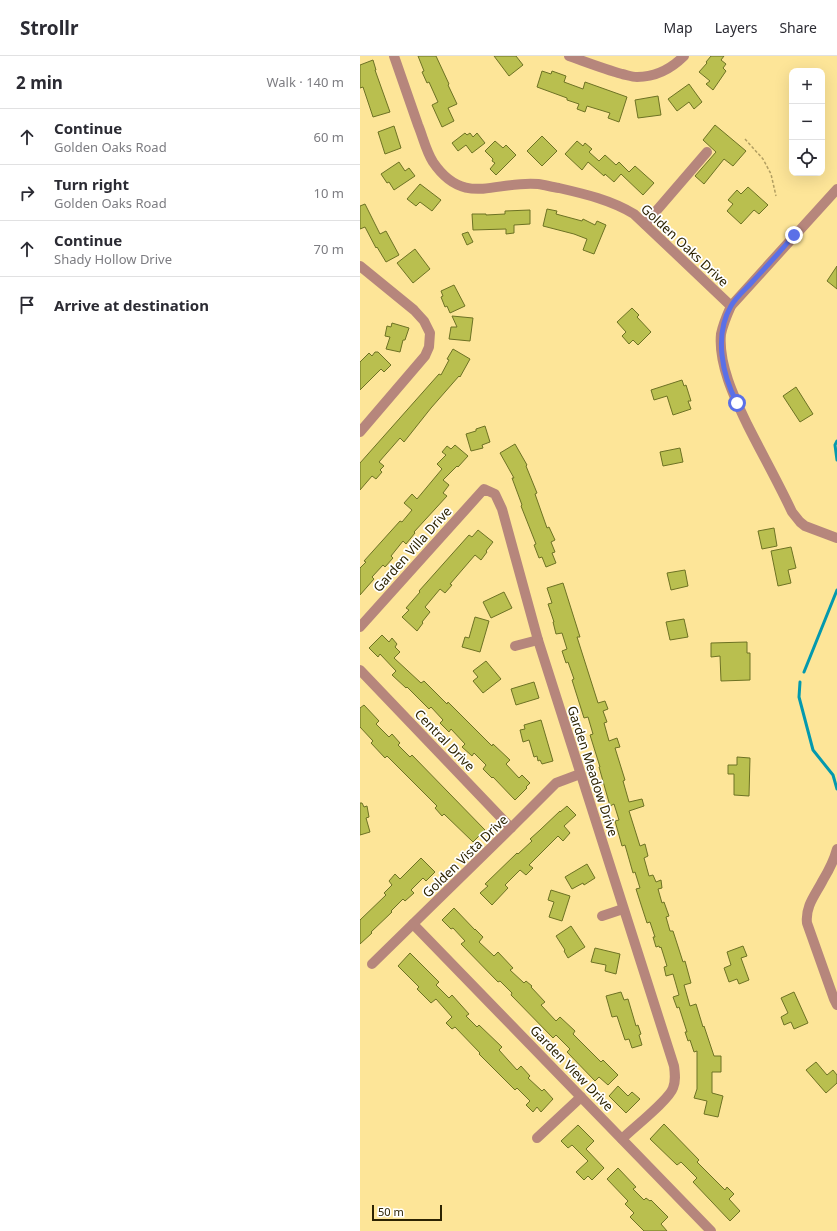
<!DOCTYPE html>
<meta charset="utf-8">
<style>
:root{--surface:#fff;--page:#f2f2f3;--text:#2b2b33;--muted:#7c7c81;--line:#e1e1e2}
body{margin:0;font-family:"Noto Sans",sans-serif;background:var(--page);color:var(--text)}
.controls{position:absolute;right:12px;top:12px;display:grid;overflow:hidden;border-radius:8px;box-shadow:0 4px 16px #0002}
.controls button{width:36px;height:36px;display:grid;place-items:center;padding:0;border:0;border-bottom:1px solid var(--line);background:var(--surface);color:var(--text);font:20px sans-serif}
.scale{position:absolute;left:12px;bottom:10px;width:70px;box-sizing:border-box;padding-left:4px;border:2px solid #2c2302;border-top:0;font-size:11px;line-height:14px;white-space:nowrap;color:#2c2302;-webkit-text-stroke:3px #fff;paint-order:stroke}
.stop{position:absolute;width:12px;height:12px;margin:-9px;border:3px solid #5b70e7;border-radius:50%;background:#fff}
.stop.end{background:#5b70e7;border-color:#fff;box-shadow:0 1px 4px #0008}
.list{margin:0;padding:0;list-style:none}
h2{display:flex;justify-content:space-between;align-items:center;height:52px;margin:0;padding:0 16px;font-size:17px}
h2 small{font-size:13px;font-weight:400;color:var(--muted)}
.list li{display:grid;grid-template-columns:26px 1fr auto;gap:12px;align-items:center;box-sizing:border-box;height:56px;padding:0 16px;border-top:1px solid var(--line)}
.list b{display:block;font-size:15px;white-space:nowrap}
.list p{margin:0;font-size:13px;white-space:nowrap;color:var(--muted)}
.list em{font-size:13px;font-style:normal;color:var(--muted)}
.icon{flex:none;width:22px;height:22px;fill:none;stroke:currentColor;stroke-width:2;stroke-linecap:round;stroke-linejoin:round}
.map{position:relative;flex:none;width:477px;height:1175px;overflow:hidden}
header{display:flex;align-items:center;gap:24px;box-sizing:border-box;height:56px;padding:0 20px;background:var(--surface);border-bottom:1px solid var(--line)}
header strong{font-size:19px}
nav{display:flex;gap:22px;margin-inline-start:auto;font-size:14px}
main{display:flex}
aside{flex:1;background:var(--surface)}
.map>svg:first-child{display:block}
.lines{fill:none;stroke-linecap:round;stroke-linejoin:round}
.stream{stroke:#0399ae;stroke-width:3}
.building{fill:#b9bf4f;stroke:#6d7224}
.path{stroke:#b19e61;stroke-width:1.5;stroke-dasharray:3 2;stroke-linecap:butt}
.minor{stroke:#b6867c;stroke-width:10}
.route{stroke:#5b70e7;stroke-width:5}
.labels{text-anchor:middle;dominant-baseline:central;stroke-width:3.5;stroke-linejoin:round;paint-order:stroke}
.street-label{font-size:13px;fill:#2c2302;stroke:#fff}
</style>
<header>
<strong>Strollr</strong>
<nav><a>Map</a><a>Layers</a><a>Share</a></nav>
</header>
<main>
<aside>
<h2>2 min<small>Walk · 140 m</small></h2>
<ul class="list">
<li><svg class="icon" aria-label="ahead" viewBox="0 0 24 24"><path d="M12 20V5M6 11l6-6 6 6"/></svg><div><b>Continue</b><p>Golden Oaks Road</p></div><em>60 m</em></li>
<li><svg class="icon" aria-label="right" viewBox="0 0 24 24"><path d="M7 20v-9h11M14 6l5 5-5 5"/></svg><div><b>Turn right</b><p>Golden Oaks Road</p></div><em>10 m</em></li>
<li><svg class="icon" aria-label="ahead" viewBox="0 0 24 24"><path d="M12 20V5M6 11l6-6 6 6"/></svg><div><b>Continue</b><p>Shady Hollow Drive</p></div><em>70 m</em></li>
<li><svg class="icon" aria-label="arrive" viewBox="0 0 24 24"><path d="M6 21V4h12l-3 4 3 4H6"/></svg><div><b>Arrive at destination</b></div></li>
</ul>
</aside>
<div class="map">
<svg width="477" height="1175" viewBox="0 0 477 1175">
<rect width="100%" height="100%" fill="#fde598"/>
<g class="lines">
<g class="stream">
<polyline points="477,385 475,389 477,404"/>
<polyline points="444,616 477,534"/>
<polyline points="440,626 439,641 453,694 473,719 477,733"/>
</g>
</g>
<g class="building">
<polygon points="58,0 76,0 89,28 88,29 97,48 88,52 94,65 82,71 72,49 78,46 69,26 67,27 62,16 64,15"/>
<polygon points="134,0 156,0 163,9 149,20"/>
<polygon points="351,0 364,0 361,4 366,8 363,12 366,15 353,34 346,28 350,25 339,16 347,7 346,6"/>
<polygon points="13,4 16,14 15,14 30,56 13,61 3,31 0,32 0,9"/>
<polygon points="182,15 191,18 192,15 206,20 204,26 223,33 225,26 267,41 259,66 248,62 250,57 227,50 225,56 217,53 219,48 207,44 207,42 177,31"/>
<polygon points="329,28 342,46 334,53 329,46 317,55 308,43"/>
<polygon points="298,40 301,59 278,62 275,44"/>
<polygon points="355,69 386,95 373,110 364,103 344,128 335,120 356,96 343,84"/>
<polygon points="34,70 41,92 25,98 18,76"/>
<polygon points="105,77 107,79 110,77 113,81 117,77 125,87 112,97 106,89 98,95 92,87"/>
<polygon points="182,80 197,95 182,110 167,95"/>
<polygon points="135,85 143,92 146,89 156,99 136,119 130,113 135,107 132,105 133,103 125,95"/>
<polygon points="217,85 223,90 225,87 232,93 229,96 239,105 245,99 256,109 259,106 269,116 275,110 294,127 283,139 261,118 254,126 245,118 244,120 228,106 222,114 205,98"/>
<polygon points="39,106 45,115 49,112 55,120 34,134 29,126 27,127 21,118"/>
<polygon points="60,128 81,144 72,155 60,146 56,150 47,143"/>
<polygon points="388,131 408,149 399,158 394,154 381,168 367,155 373,148 368,144 377,134 381,138"/>
<polygon points="5,148 20,178 26,175 39,199 26,206 17,191 16,192 5,171 0,173 0,150"/>
<polygon points="187,153 197,155 196,158 222,165 223,163 235,169 237,165 246,169 234,198 223,194 227,183 214,178 183,170"/>
<polygon points="170,154 170,168 154,169 154,177 146,178 146,173 113,174 112,158 126,158 126,159 145,158 145,155"/>
<polygon points="108,176 113,186 107,189 102,178"/>
<polygon points="55,193 70,213 53,227 37,207"/>
<polygon points="477,210 477,233 467,225"/>
<polygon points="94,229 105,250 90,257 87,250 85,251 81,241 83,240 81,235"/>
<polygon points="272,252 279,259 277,261 291,276 278,289 273,284 269,288 262,280 266,276 257,266"/>
<polygon points="92,260 113,262 110,285 89,283 91,271 97,271"/>
<polygon points="32,267 49,272 45,284 43,284 40,296 26,293 30,281 25,280 27,270 31,271"/>
<polygon points="93,293 110,303 100,321 99,320 71,352 44,386 40,382 19,406 24,410 20,414 22,416 16,423 12,420 0,434 0,407 79,318 81,319 89,304 87,303"/>
<polygon points="15,296 18,296 31,309 24,316 21,313 0,334 0,306 9,297 12,300"/>
<polygon points="322,324 324,330 326,329 331,345 328,345 331,353 313,359 307,340 294,344 291,334"/>
<polygon points="436,331 453,358 440,366 423,340"/>
<polygon points="125,370 130,386 122,389 123,392 111,395 106,378 116,375 116,373"/>
<polygon points="155,388 167,409 166,410 177,437 175,438 187,472 189,471 195,484 191,486 195,496 192,497 196,507 186,511 182,501 179,502 174,489 176,488 161,450 162,449 152,422 154,422 140,397"/>
<polygon points="95,389 108,400 98,411 97,410 83,424 89,429 83,437 87,440 54,476 55,477 46,488 43,485 31,500 33,502 25,511 23,509 12,521 14,523 0,539 0,512 6,506 4,505 40,465 42,466 52,454 44,447 52,438 57,443 82,413 77,408 86,399 82,396 87,390 91,393"/>
<polygon points="320,392 323,406 303,410 300,396"/>
<polygon points="414,472 417,490 402,493 398,475"/>
<polygon points="118,474 133,486 126,495 127,496 121,504 115,499 90,528 92,529 85,537 80,533 65,551 70,556 62,566 63,567 57,575 42,561 49,554 46,552 60,536 59,535 109,479 112,481"/>
<polygon points="431,491 436,512 428,514 431,527 418,530 411,495"/>
<polygon points="325,514 328,530 311,534 307,517"/>
<polygon points="203,527 220,581 217,581 238,647 245,645 248,653 243,655 247,666 244,667 249,685 257,682 260,691 255,692 265,724 263,725 269,746 282,743 284,750 269,755 280,790 285,788 288,800 284,802 289,820 293,819 296,826 301,824 302,832 298,833 302,847 304,846 309,860 306,861 310,875 313,875 323,906 325,905 331,927 324,929 330,950 336,948 343,971 344,970 354,1000 361,1000 361,1016 352,1016 352,1037 363,1040 358,1061 344,1058 347,1045 334,1042 337,1033 337,995 334,996 330,984 328,985 325,976 327,976 319,951 317,952 313,941 319,939 313,918 306,920 304,911 307,910 301,891 300,892 299,890 296,891 293,881 295,881 290,866 287,867 276,833 280,832 275,816 273,817 265,789 262,790 255,765 259,764 254,748 250,750 239,711 240,711 230,679 233,678 228,661 224,662 212,624 214,623 208,606 206,607 202,595 207,593 202,577 196,578 193,566 194,566 188,548 192,547 187,532"/>
<polygon points="144,536 152,552 131,562 123,546"/>
<polygon points="115,561 129,565 120,596 102,591 105,581 109,582"/>
<polygon points="324,563 328,581 310,584 306,566"/>
<polygon points="22,579 29,586 32,582 37,588 35,591 40,596 34,602 61,627 64,625 87,648 88,646 132,690 133,688 150,704 146,708 159,722 162,719 170,727 166,731 167,732 155,744 133,721 132,722 123,713 126,709 114,697 112,700 102,691 105,688 91,673 89,676 80,667 83,664 71,651 69,653 47,631 46,632 32,619 36,615 20,598 18,601 9,592"/>
<polygon points="387,586 387,597 390,597 390,624 361,625 360,600 351,601 351,587"/>
<polygon points="126,605 141,623 123,637 113,625 118,621 113,615"/>
<polygon points="174,626 179,642 156,649 151,633"/>
<polygon points="4,649 19,665 16,668 29,681 32,678 40,687 38,689 50,701 52,699 125,774 113,786 84,758 82,760 75,752 77,750 27,700 25,702 11,687 13,685 0,671 0,652"/>
<polygon points="181,664 193,705 182,708 180,704 178,705 177,700 174,701 169,684 163,686 160,674 165,673 164,669"/>
<polygon points="377,701 390,702 389,740 374,739 374,718 368,718 368,709 377,709"/>
<polygon points="0,747 2,747 4,751 7,750 9,761 6,762 10,776 0,779"/>
<polygon points="207,750 216,759 204,770 210,777 203,785 198,780 169,809 173,812 166,819 160,814 145,829 148,832 132,849 120,837 128,830 125,828 157,797 158,798 172,785 170,783 180,774 200,755 200,756"/>
<polygon points="61,802 75,816 66,825 63,822 51,834 54,837 45,845 43,843 31,855 32,856 11,876 12,877 0,888 0,864 26,839 24,837 32,829 29,825 35,818 40,823"/>
<polygon points="227,808 235,822 224,829 223,827 212,833 205,821"/>
<polygon points="191,834 210,840 202,865 189,861 194,846 188,844"/>
<polygon points="94,852 115,874 115,873 123,881 119,886 134,900 138,896 153,912 150,914 164,927 166,925 172,930 171,931 185,946 181,949 196,965 200,961 215,975 213,978 241,1006 243,1004 258,1019 248,1029 239,1021 235,1025 207,996 210,993 196,979 193,982 151,939 152,937 140,925 138,926 101,888 105,885 93,872 91,873 82,864"/>
<polygon points="211,870 225,891 208,902 204,895 205,894 196,880"/>
<polygon points="383,890 387,900 381,902 389,924 379,928 377,923 369,926 364,912 371,909 367,896"/>
<polygon points="235,892 260,898 256,918 245,915 246,909 231,906"/>
<polygon points="50,897 79,926 76,929 89,942 92,939 109,958 106,960 117,971 119,969 142,991 139,994 157,1014 161,1010 170,1020 168,1022 182,1035 184,1033 193,1043 181,1056 177,1051 173,1056 166,1049 170,1045 157,1032 155,1034 119,998 120,997 95,971 92,973 86,967 92,961 76,943 71,947 57,933 59,931 38,910"/>
<polygon points="261,936 264,944 268,943 276,970 278,969 281,978 279,979 282,989 272,992 269,983 265,984 257,960 252,961 246,940"/>
<polygon points="434,936 448,967 434,973 431,966 424,969 421,961 428,957 421,942"/>
<polygon points="456,1006 467,1019 473,1014 477,1019 477,1027 466,1037 446,1014"/>
<polygon points="258,1030 268,1040 272,1036 280,1043 266,1057 249,1040"/>
<polygon points="304,1068 339,1104 337,1106 365,1134 367,1131 374,1138 369,1143 380,1155 370,1165 333,1126 337,1122 321,1106 317,1109 290,1083"/>
<polygon points="218,1069 234,1085 226,1093 244,1112 232,1124 228,1120 224,1124 216,1116 228,1105 212,1089 208,1092 201,1085"/>
<polygon points="258,1112 276,1131 273,1133 284,1144 286,1142 290,1145 291,1144 308,1161 301,1168 307,1175 284,1175 270,1161 274,1157 265,1148 268,1145 247,1123"/>
</g>
<g class="lines">
<polyline class="path" points="385,83 403,103 411,118 416,140"/>
<g class="minor">
<path d="M34,0C42,23 50,46 58,69C63,81 66,95 73,106C104,152 136,124 178,128C185,129 192,131 199,132C225,138 251,144 274,158L371,250"/>
<path d="M209,0C226,6 244,13 262,18C267,19 272,21 277,21C295,21 311,13 324,0"/>
<path d="M477,133L371,250C367,259 363,268 361,278C358,308 375,343 387,368C402,398 418,426 432,456L440,466L445,470L477,482"/>
<polyline points="285,168 347,96"/>
<polyline points="0,210 54,254 64,265 70,277 69,291 65,300 0,376"/>
<path d="M0,571L124,433L135,438L142,453L178,584L314,1010C315,1018 316,1025 313,1032C309,1044 273,1072 262,1083"/>
<polyline points="155,590 178,584"/>
<polyline points="0,614 151,772"/>
<path d="M477,793C474,804 469,814 463,824C456,838 445,850 447,867L474,943L477,949"/>
<polyline points="242,860 263,853"/>
<polyline points="53,868 351,1175"/>
<polyline points="12,908 151,772 196,727 220,718"/>
<polyline points="177,1082 221,1041"/>
</g>
</g>
<g class="lines">
<path class="route" d="M377,347C362,319 354,279 371,250C376,241 386,233 393,225C407,210 421,195 434,179"/>
</g>
<g class="labels">
<g class="street-label">
<text transform="translate(325 189) rotate(43)">Golden Oaks Drive</text>
<text transform="translate(52 493) rotate(-48)">Garden Villa Drive</text>
<text transform="translate(85 684) rotate(46)">Central Drive</text>
<text transform="translate(233 715) rotate(72)">Garden Meadow Drive</text>
<text transform="translate(105 800) rotate(-44)">Golden Vista Drive</text>
<text transform="translate(212 1012) rotate(46)">Garden View Drive</text>
</g>
</g>
</svg>
<div class="controls">
<button>+</button>
<button>−</button>
<button><svg class="icon" aria-label="locate" viewBox="0 0 24 24"><circle cx="12" cy="12" r="6"/><path d="M12 2v4M12 18v4M2 12h4M18 12h4"/></svg></button>
</div>
<div class="scale">50 m</div>
<div class="stop" style="left:377px;top:347px"></div>
<div class="stop end" style="left:434px;top:179px"></div>
</div>
</main>
